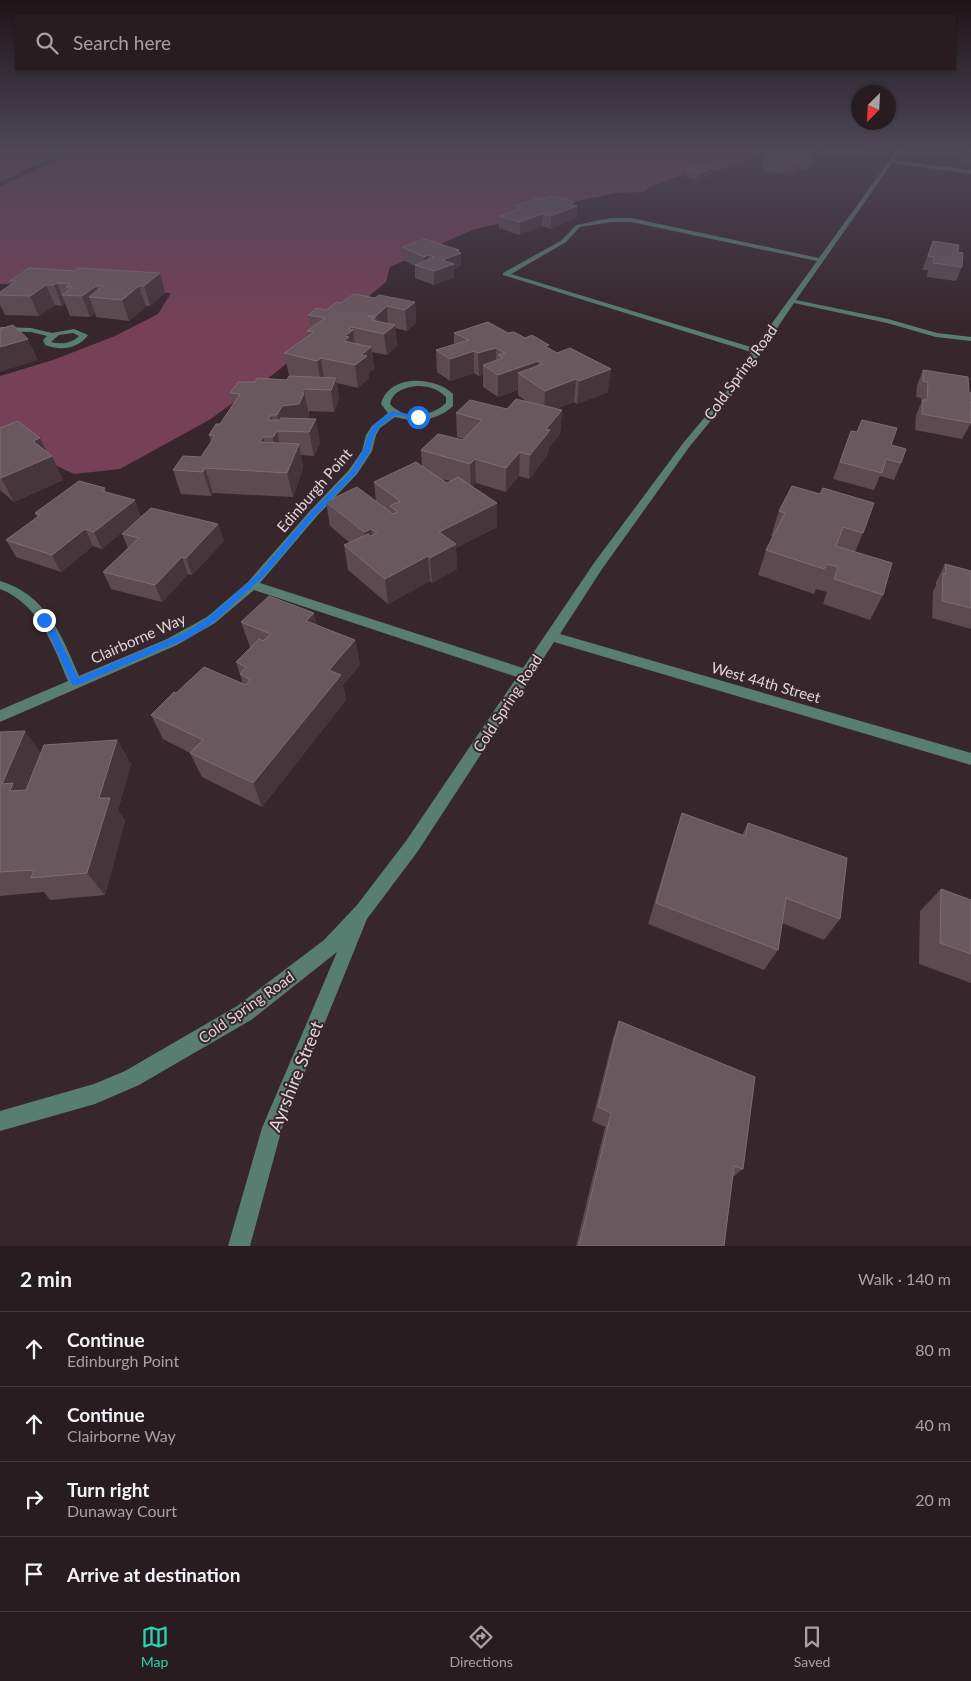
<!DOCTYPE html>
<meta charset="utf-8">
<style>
:root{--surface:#291c21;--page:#35292e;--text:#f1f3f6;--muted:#a5a1a5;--line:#453a3f;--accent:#28d5ad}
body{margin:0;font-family:Lato,sans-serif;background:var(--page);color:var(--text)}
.compass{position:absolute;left:851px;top:85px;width:45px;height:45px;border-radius:50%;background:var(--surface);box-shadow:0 1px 4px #0004;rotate:204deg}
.stop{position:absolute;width:15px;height:15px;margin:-11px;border:4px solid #1a73e8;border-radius:50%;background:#fff}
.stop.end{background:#1a73e8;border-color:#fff;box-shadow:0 1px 5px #0008}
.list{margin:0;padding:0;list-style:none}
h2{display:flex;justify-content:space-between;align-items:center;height:65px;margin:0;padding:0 20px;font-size:21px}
h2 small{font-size:16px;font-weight:400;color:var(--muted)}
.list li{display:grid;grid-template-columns:32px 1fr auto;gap:15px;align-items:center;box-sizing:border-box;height:75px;padding:0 20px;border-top:1px solid var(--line)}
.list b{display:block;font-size:19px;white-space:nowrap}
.list p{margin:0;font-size:16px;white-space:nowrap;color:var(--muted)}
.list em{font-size:16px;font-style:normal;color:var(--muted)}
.icon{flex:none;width:28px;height:28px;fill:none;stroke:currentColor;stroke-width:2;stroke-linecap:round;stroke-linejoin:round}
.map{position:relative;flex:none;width:971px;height:1246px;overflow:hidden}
.search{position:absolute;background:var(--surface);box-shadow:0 1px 4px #0004;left:15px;right:15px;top:15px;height:55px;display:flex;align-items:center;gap:12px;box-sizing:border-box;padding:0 18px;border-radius:0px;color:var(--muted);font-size:19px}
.sheet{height:365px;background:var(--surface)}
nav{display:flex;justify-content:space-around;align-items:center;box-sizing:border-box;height:70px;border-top:1px solid var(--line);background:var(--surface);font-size:14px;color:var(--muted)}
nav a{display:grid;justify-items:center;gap:2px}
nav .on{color:var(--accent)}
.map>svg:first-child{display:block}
.green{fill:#764157}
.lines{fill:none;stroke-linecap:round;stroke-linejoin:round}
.minor{fill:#587e71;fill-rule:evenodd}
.wall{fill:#5c4a50;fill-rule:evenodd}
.shaded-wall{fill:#47353c}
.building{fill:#6a585f;stroke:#7d6c72}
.route{fill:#1a73e8}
.labels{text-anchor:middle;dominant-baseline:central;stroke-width:4;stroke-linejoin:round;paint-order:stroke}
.street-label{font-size:15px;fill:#e1d5d9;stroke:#37262c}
.near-street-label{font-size:18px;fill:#e1d5d9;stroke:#37262c}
</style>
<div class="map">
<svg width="971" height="1246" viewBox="0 0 971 1246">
<rect width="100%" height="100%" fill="#37262c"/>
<g class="green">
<polygon points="4,150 70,150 0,182 0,152"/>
<polygon points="80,150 807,150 757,155 716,171 683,175 649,187 644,192 616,193 542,208 513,220 472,230 390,267 386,282 275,373 209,420 120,469 74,474 31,454 0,457 0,376 53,360 115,336 158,314 171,293 51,285 0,284 0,186"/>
</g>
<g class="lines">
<g class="minor">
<path d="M897,150H901L894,160L971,170V174L892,163L796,300L888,319L937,333L971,337V341L936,337L887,323L794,303L732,395L690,446L602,569L560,634L971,753V765L554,642L418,851L367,919L282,1128L250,1246H228L262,1128L337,952L251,1020L139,1085L95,1104L0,1131V1111L94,1084L125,1071L237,1006L324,940L357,905L406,841L517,677L254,590L215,623L177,645L0,722V710L68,681C53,645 39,604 0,589V581C46,594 62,636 79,676L167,639L207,617L248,582L309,512L349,470L362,451L366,435L372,426L388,413L381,404C389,374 434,376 453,394V406C437,421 416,423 395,417L380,428L376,435L372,451L357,474L317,516L260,583L523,668L594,563L684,442L726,392L751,352L503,275V273L562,240L576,225L611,218H631L819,258ZM611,222H631L817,261L754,348L511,274L566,242L580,227ZM416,386C428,386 437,388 446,397V403C430,418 404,420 390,404C393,391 404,388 416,386Z"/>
<path d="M0,327L31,328L52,333L74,329L88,335C78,349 60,351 45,345L43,340L47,336L31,332L0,331ZM73,333L79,336C72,343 62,345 51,342L59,335Z"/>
</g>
</g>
<g class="wall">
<polygon points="799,150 813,164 806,170 798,169 798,172 791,176 763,171 764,167 762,167 764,156"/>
<polygon points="824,150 863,150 862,153 854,158 825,153 826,150"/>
<polygon points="970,150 971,150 971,163 965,162"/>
<polygon points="687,169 712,174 697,180 686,177"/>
<polygon points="543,199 575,202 574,206 577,206 576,218 551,229 542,226 520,235 499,228 499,216 515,210 515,206"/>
<polygon points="933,241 958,252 962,267 956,281 927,277 928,270 922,270"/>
<polygon points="402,247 459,250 459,252 461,253 461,266 454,269 454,277 434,285 415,278 415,266 403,260"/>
<polygon points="75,271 160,273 165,293 150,306 146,306 129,321 96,317 95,313 90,317 70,316 65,303 62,306 55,305 39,316 5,315 0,305 0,292 11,284 10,281"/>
<polygon points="375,298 415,302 416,323 407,331 395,328 397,346 387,355 372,352 374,369 369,373 369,378 358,388 337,383 339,400 334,412 309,411 309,416 307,419 320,443 314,456 301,455 303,468 293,497 213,493 211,496 181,494 173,470 201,457 211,442 209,435 220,424 233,404 230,393 255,382 287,380 291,376 289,375 284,353 308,336 307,331 310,329 308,315 326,310 341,303"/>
<path d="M454,333H508L525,338L548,348L608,392L577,404L574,402L556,409L562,410L560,434L549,447L548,454L529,479L519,476L506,492L476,483L472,486L497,527L456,548L457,569L432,583L430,581L388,604L348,570L344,545L350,543L330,526L326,502L376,501L374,482L422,466L421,450L463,440L464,439L457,437L456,413L507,409L527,402L518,395V390L498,397L483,387V374L479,376L474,373L450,381L437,372L436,350L454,344ZM441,479L450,481L447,483Z"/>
<polygon points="923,370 971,393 971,423 962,439 915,430 916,415 921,403 921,398 916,397 917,385"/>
<polygon points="0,428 47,452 63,480 14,502 0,490"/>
<polygon points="851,431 891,445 901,463 894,480 880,476 874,490 833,479"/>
<polygon points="792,486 863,533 855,552 883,595 870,620 823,604 827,592 816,589 814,594 758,575 766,550 773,537 771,536 779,511"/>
<polygon points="105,488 106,492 141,516 218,524 224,541 192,575 188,574 162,602 111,589 103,572 128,548 122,534 140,517 102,549 93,546 61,572 16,557 6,540 37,517 35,513"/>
<polygon points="945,564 971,571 971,629 932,618 933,591 936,586 936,582"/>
<polygon points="241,622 317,625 355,640 360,665 343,685 346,700 262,807 202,777 190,753 163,739 151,715 176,693 243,684 236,662 251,648 250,647"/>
<polygon points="0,732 40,753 117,740 131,764 118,810 125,821 105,895 50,900 44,892 0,896"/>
<polygon points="682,813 742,835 748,823 840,919 824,940 782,923 778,950 764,970 648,924 674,837"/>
<polygon points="941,889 971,900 971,983 919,964 920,911"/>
<polygon points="619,1021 743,1169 733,1177 724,1246 576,1246 605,1127 592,1121 613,1038"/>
</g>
<g class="shaded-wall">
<polygon points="857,150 863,150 862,153 854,158"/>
<polygon points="816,153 813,164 806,170 809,159"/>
<polygon points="797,157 795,164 800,161 798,172 791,176 794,165 792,160"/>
<polygon points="713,168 712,174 697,180 698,174"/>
<polygon points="575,202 574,207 577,206 576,218 551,229 551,216 569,204"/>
<polygon points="542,214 542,226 520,235 520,222"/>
<polygon points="459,250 459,253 461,253 461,266 454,269 454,277 434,285 434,271 442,260"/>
<polygon points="428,255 428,269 424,268 424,257"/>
<polygon points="160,273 165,293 150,306 144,286"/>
<polygon points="57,283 65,303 62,306 54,285"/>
<polygon points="46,285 55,305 39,316 30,296"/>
<polygon points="96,286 100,298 89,297 95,313 90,317 82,296"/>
<polygon points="139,286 146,306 129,321 122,300"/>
<polygon points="415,302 416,323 407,331 405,310"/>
<polygon points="387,306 388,327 378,332 376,316"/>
<polygon points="395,325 397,346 387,355 384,334"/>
<polygon points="0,326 8,344 28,339 38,360 0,372"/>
<polygon points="352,327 352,331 353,330 356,351 344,341 345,336 349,329"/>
<polygon points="371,347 374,369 369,373 369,378 358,388 355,365 361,355"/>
<polygon points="496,348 496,369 483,365 483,374 479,376 478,353"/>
<polygon points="474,351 474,373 450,381 450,359"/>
<polygon points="321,358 324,380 321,383 317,361"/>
<polygon points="538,361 537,383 518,373 518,390 498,397 498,375"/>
<polygon points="611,369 608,392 577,404 579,381"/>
<polygon points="336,378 339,400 334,412 331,390"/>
<polygon points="576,379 574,402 544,414 545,391"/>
<polygon points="304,389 309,416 303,427 280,431 277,415 282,406 302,393"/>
<polygon points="562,410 560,434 549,447 548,454 529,479 530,455 546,429"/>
<polygon points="271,415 275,433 277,431 282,455 279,461 268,420"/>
<polygon points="316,419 320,443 314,456 309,432"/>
<polygon points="263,437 269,460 260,442"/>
<polygon points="40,438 49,457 52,456 63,480 14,502 1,478 33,441"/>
<polygon points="299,444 303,468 293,497 287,473"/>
<polygon points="520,452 519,476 506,492 506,468"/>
<polygon points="475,459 476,483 471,488 470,464"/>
<polygon points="205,468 213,493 211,496 203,472"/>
<polygon points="135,500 141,517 102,549 94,532"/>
<polygon points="497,503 497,527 456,548 457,569 432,583 430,558 439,532"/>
<polygon points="218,524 224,541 192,575 186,558"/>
<polygon points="85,529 93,546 61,572 52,555"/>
<polygon points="371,529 374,554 368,557 364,532"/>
<polygon points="428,556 430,581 388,604 385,579"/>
<polygon points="182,557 188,574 162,602 155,585"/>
<polygon points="314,613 320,638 306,621"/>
<polygon points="355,640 360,665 343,685 346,700 262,807 253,783 329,670"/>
<polygon points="25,731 42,755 29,815 2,784"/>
<polygon points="117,740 131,764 118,810 125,821 105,895 87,873 99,798"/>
</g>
<g class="building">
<polygon points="777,150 799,150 816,153 809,159 797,157 792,160 800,161 794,165 766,160 772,157 764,156"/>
<polygon points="696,166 713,168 698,174 687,172 691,170 687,169"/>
<polygon points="551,196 575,202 569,204 577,206 551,216 542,214 520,222 499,216 521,208 515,206 538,198 543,199"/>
<polygon points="425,239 459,250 456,251 461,253 442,260 454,264 434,271 415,265 434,257 428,255 424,257 402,247"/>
<polygon points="933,241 959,245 958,252 963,253 962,267 933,263 934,257 928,256"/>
<polygon points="29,268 75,271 78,268 160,273 144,286 139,286 122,300 89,297 103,286 96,286 82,296 62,295 72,287 66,287 70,284 57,283 54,285 46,285 30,296 0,295 0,292 16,281 10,281"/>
<polygon points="354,294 375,298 379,295 415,302 405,310 387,306 376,316 368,316 375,318 371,320 395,325 384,334 352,327 349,329 353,330 345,336 349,337 344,341 371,347 361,355 367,356 355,365 321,358 317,361 284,353 314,332 307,331 325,318 308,315 317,308 326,310 337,302 341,303"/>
<polygon points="488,322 508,333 514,332 525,338 532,335 549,345 545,346 557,353 570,348 611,369 579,381 576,379 545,391 518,373 543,364 538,361 498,375 483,365 503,358 498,355 505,353 496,348 478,353 474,351 450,359 436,350 469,340 454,333"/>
<polygon points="13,325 28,339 0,347 0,329"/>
<polygon points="923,370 968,377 969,392 971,393 971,403 970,402 971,423 922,414 923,400 927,400 928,382 923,381"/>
<polygon points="289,376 336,378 331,390 304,389 302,393 304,393 299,404 282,406 277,415 271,415 268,420 280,420 281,418 316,419 309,432 277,431 273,437 263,437 260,442 299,444 287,473 205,468 203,472 173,470 183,456 201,457 215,436 209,435 216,424 220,424 240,394 230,393 238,382 255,382 257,378 287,380"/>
<polygon points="516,399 562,410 546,429 550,430 530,455 520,452 506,468 475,459 470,464 421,450 438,434 463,440 482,420 456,413 470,400 507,409"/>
<polygon points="862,420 897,428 891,445 906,449 901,463 886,459 882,473 840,462 851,431 857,432"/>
<polygon points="18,421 40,438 33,441 52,456 1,478 0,477 0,428"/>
<polygon points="416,462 447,483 458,477 497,503 439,532 456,544 430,558 428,556 385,579 344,545 368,534 371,536 377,533 371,529 364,532 326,502 357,487 393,514 398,512 390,506 400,501 374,482"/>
<polygon points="79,481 105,488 102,491 135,500 94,532 85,529 52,555 6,540 40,515 35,513"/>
<polygon points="792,486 820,494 823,488 874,503 863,533 843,527 836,546 892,563 883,595 834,579 838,567 827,564 824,569 766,550 785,513 779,511"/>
<polygon points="151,508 218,524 186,558 182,557 155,585 103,572 139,538 122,534"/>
<polygon points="945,564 971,571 971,608 942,601 943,573 946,574"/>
<polygon points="269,596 314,613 306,621 355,640 329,670 341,675 253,783 190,753 203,740 151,715 174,692 176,693 204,667 246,685 250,680 240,674 246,667 236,662 259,639 263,641 271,634 241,622"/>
<polygon points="25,731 2,784 13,783 10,791 26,790 44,745 117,740 99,798 110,798 87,873 31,878 34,870 0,872 0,732"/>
<polygon points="682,813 745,836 748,823 847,858 840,919 786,898 778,950 656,903"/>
<polygon points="941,889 971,900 971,954 940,943"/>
<polygon points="619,1021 755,1077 743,1169 734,1166 724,1246 579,1246 611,1113 598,1107"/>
</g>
<linearGradient id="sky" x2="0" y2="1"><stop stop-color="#1e1518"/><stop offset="0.46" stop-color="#4d4756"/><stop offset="1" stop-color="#4d4756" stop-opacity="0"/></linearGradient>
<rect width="971" height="324" fill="url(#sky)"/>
<polygon class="route" points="392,411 420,417 418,419 395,415 379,427 374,435 370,451 356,473 316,515 264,576 214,622 190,637 78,685 72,685 47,629 40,620 41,618 47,618 54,628 78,678 184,633 208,618 259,573 311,512 351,471 363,451 368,435 375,424"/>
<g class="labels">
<g class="street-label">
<text transform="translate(740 372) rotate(-54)">Cold Spring Road</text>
<text transform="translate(314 490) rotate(-49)">Edinburgh Point</text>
<text transform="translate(138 638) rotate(-24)">Clairborne Way</text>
<text transform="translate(766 682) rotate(16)">West 44th Street</text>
<text transform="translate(507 703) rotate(-57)">Cold Spring Road</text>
<text transform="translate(246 1007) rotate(-35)">Cold Spring Road</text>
</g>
<g class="near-street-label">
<text transform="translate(295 1076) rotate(-68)">Ayrshire Street</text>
</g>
</g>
</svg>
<svg class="compass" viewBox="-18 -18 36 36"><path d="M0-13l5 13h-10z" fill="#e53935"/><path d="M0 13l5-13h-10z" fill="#a5a1a5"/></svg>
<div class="stop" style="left:418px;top:417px"></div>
<div class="stop end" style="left:44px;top:620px"></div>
<div class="search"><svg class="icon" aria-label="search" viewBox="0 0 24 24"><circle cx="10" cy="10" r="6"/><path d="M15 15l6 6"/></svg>Search here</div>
</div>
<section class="sheet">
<h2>2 min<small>Walk · 140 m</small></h2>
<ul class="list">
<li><svg class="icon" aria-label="ahead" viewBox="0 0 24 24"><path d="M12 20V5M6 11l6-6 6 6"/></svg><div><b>Continue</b><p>Edinburgh Point</p></div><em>80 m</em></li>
<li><svg class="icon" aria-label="ahead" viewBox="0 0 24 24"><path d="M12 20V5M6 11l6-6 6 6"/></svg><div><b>Continue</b><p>Clairborne Way</p></div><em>40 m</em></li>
<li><svg class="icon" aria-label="right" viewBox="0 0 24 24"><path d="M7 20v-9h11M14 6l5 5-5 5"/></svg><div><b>Turn right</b><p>Dunaway Court</p></div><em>20 m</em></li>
<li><svg class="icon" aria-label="arrive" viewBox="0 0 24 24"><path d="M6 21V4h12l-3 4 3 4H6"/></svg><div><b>Arrive at destination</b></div></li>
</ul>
</section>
<nav>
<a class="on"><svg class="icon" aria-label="map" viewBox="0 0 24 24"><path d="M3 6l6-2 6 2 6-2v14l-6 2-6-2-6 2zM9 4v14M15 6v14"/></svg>Map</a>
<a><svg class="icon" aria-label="directions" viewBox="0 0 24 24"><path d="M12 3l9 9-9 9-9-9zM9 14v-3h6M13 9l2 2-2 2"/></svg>Directions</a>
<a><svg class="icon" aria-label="saved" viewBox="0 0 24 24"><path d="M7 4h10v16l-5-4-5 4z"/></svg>Saved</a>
</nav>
